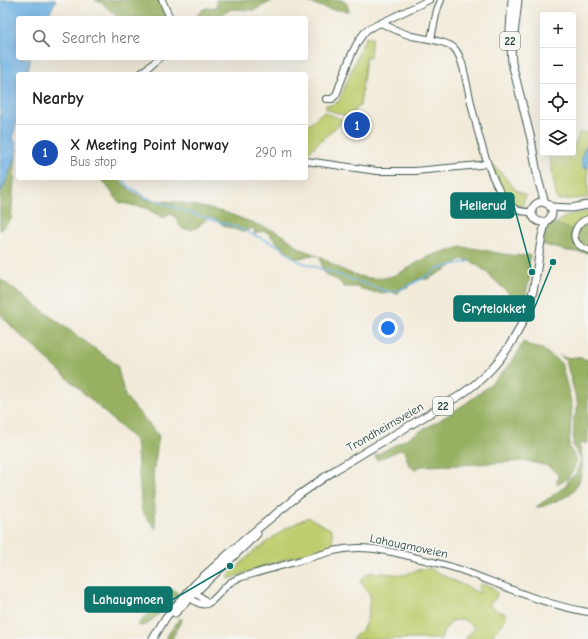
<!DOCTYPE html>
<meta charset="utf-8">
<style>
:root{--surface:#fff;--page:#f6f6f6;--text:#222;--muted:#767676;--line:#e0e0e0;--accent:#7c3aed}
body{margin:0;font-family:"Comic Neue",sans-serif;background:var(--page);color:var(--text)}
.controls{position:absolute;right:12px;top:12px;display:grid;overflow:hidden;border-radius:4px;box-shadow:0 4px 16px #0002}
.controls button{width:36px;height:36px;display:grid;place-items:center;padding:0;border:0;border-bottom:1px solid var(--line);background:var(--surface);color:var(--text);font:20px sans-serif}
.you{position:absolute;left:388px;top:328px;width:14px;height:14px;margin:-10px;border:3px solid #fff;border-radius:50%;background:#1a73e8;box-shadow:0 0 0 6px #1a73e833}
.badge{display:grid;place-items:center;width:26px;height:26px;border-radius:50%;background:var(--accent);color:#fff;font-size:13px;font-weight:700}
.pin{position:absolute;translate:-50% -50%;border:2px solid #fff;box-shadow:0 1px 4px #0006}
.list{margin:0;padding:0;list-style:none}
h2{display:flex;justify-content:space-between;align-items:center;height:52px;margin:0;padding:0 16px;font-size:17px}
h2 small{font-size:13px;font-weight:400;color:var(--muted)}
.list li{display:grid;grid-template-columns:26px 1fr auto;gap:12px;align-items:center;box-sizing:border-box;height:56px;padding:0 16px;border-top:1px solid var(--line)}
.list b{display:block;font-size:15px;white-space:nowrap}
.list p{margin:0;font-size:13px;white-space:nowrap;color:var(--muted)}
.list em{font-size:13px;font-style:normal;color:var(--muted)}
.icon{flex:none;width:22px;height:22px;fill:none;stroke:currentColor;stroke-width:2;stroke-linecap:round;stroke-linejoin:round}
.map{position:relative;flex:none;width:588px;height:639px;overflow:hidden}
.search{position:absolute;background:var(--surface);box-shadow:0 4px 16px #0002;left:16px;top:16px;width:292px;height:44px;display:flex;align-items:center;gap:10px;box-sizing:border-box;padding:0 14px;border-radius:4px;color:var(--muted);font-size:15px}
.panel{position:absolute;background:var(--surface);box-shadow:0 4px 16px #0002;left:16px;top:72px;width:292px;height:108px;border-radius:4px}
.map>svg:first-child{display:block}
.green{fill:#bfcd70;stroke:#6f8552}
.forest{fill:#97b062;stroke:#5b764b}
.water{fill:#70b2e4;stroke:#48788c}
.lines{fill:none;stroke-linecap:round;stroke-linejoin:round}
.stream{stroke:#70b2e4;stroke-width:1.5}
.minor-casing{stroke:#3f574d;stroke-width:8}
.major-casing{stroke:#3f574d;stroke-width:9}
.minor{stroke:#fff;stroke-width:6}
.major{stroke:#fff;stroke-width:7}
.labels{text-anchor:middle;dominant-baseline:central;stroke-width:3.5;stroke-linejoin:round;paint-order:stroke}
.shield{fill:#f6f6f2;stroke:#60746d;stroke-width:1}
.shield-label{font-size:11px;font-weight:bold;fill:#1f3d34}
.street-label{font-size:12px;fill:#1f3d34;stroke:#f6f6f2}
.leader{fill:none;stroke:#0f766e;stroke-width:1.5}
.callout-dot{fill:#0f766e;stroke:#f6f6f2;stroke-width:1.5}
.callout{fill:#0f766e;stroke:#0f766e;stroke-width:1.5}
.callout-label{font-size:13px;text-anchor:middle;font-weight:bold;fill:#fff}
</style>
<div class="map">
<svg width="588" height="639" viewBox="0 0 588 639">
<rect width="100%" height="100%" fill="#f6f6f2"/>
<filter id="ink" filterUnits="userSpaceOnUse"><feTurbulence type="fractalNoise" baseFrequency=".025" numOctaves="2"/><feDisplacementMap in="SourceGraphic" scale="8" xChannelSelector="R" yChannelSelector="G"/><feConvolveMatrix kernelMatrix="1 2 1 2 8 2 1 2 1" color-interpolation-filters="sRGB"/></filter>
<filter id="wash" filterUnits="userSpaceOnUse"><feTurbulence type="fractalNoise" baseFrequency=".012" numOctaves="4" result="noise"/><feDisplacementMap in="SourceGraphic" scale="16" xChannelSelector="R" yChannelSelector="G"/><feGaussianBlur stdDeviation="0.9" result="paint"/><feColorMatrix in="noise" values="0 0 0 0 0 0 0 0 0 0 0 0 0 0 0 0 0 1.4 0 .05"/><feComposite in="paint" operator="in"/></filter>
<g filter="url(#wash)">
<rect width="100%" height="100%" fill="#f2ebda"/>
<g class="green">
<polygon points="372,37 370,57 366,57 360,106 348,117 326,109 326,105 332,105 339,101 365,38"/>
<polygon points="323,112 344,120 306,154 306,127"/>
<polygon points="579,132 588,133 588,198 557,200 549,153 573,153 573,144 576,143"/>
<path d="M493,166L496,167L516,190L525,195L523,206C507,205 500,184 493,171Z"/>
<path d="M588,212V217L574,229L548,236C557,217 568,214 588,212Z"/>
<polygon points="308,517 332,530 333,545 276,562 229,579 228,576 253,552 262,546 283,530"/>
<path d="M429,568L454,581L480,593L479,587L481,583L492,587L497,593L496,598L489,605L498,611L507,614C506,616 506,619 504,621C501,628 493,630 492,639H465L475,628L463,619L452,621L444,631L441,639H352C355,635 359,634 362,630C369,620 369,606 370,594L360,582L366,575L372,572L404,575L417,570Z"/>
</g>
<g class="forest">
<polygon points="95,0 160,0 168,18 119,18 102,3"/>
<path d="M216,0H274L254,10L231,9L216,18H196C202,7 206,8 217,7Z"/>
<polygon points="302,0 342,0 347,4 349,11 328,9"/>
<polygon points="16,156 11,220 0,230 0,195"/>
<path d="M101,178H118L130,190L145,199L184,203L227,213L272,230L283,235L301,249L318,256C307,253 304,259 295,258C291,258 271,236 267,232L262,231L255,234L254,229L251,228L243,232C238,230 232,229 227,227C220,224 217,218 209,217C199,224 198,232 183,229C177,224 178,216 170,214L163,218L146,208L121,203L118,201Z"/>
<polygon points="544,221 578,231 581,226 588,225 588,253 568,251 541,244"/>
<path d="M461,247C484,248 506,258 530,255L528,273V275L530,276C527,290 523,299 528,313L525,312L514,298L491,277L488,273L471,261L462,259L458,261L452,266L428,279H417L409,287L402,288L397,294L389,291L385,293L370,292L357,287H344L338,280L332,278L326,274L323,271L320,256C341,271 368,285 395,275C407,270 417,262 428,257C438,252 450,251 461,247Z"/>
<polygon points="0,279 117,365 125,396 159,436 153,474 156,529 142,512 136,441 15,330 0,314"/>
<path d="M523,342L533,347L542,349L561,363L572,405L569,448L577,459C574,470 569,481 557,484L558,474L548,466L527,461L459,465L422,466L418,467L415,470L409,465L404,451L402,449L377,460L375,456C422,429 479,404 512,361C517,355 520,348 523,342Z"/>
<path d="M560,355L565,358L577,357L588,360V443H580L579,444C584,460 584,482 570,494C567,497 561,499 556,501C549,504 544,507 536,507L549,498L550,499L552,496L567,485L568,480L577,473L581,459L573,446L574,417L577,411L578,405L566,361Z"/>
<polygon points="171,590 175,590 177,593 176,597 148,624 141,626 137,625"/>
<polygon points="180,618 182,619 172,639 165,639"/>
</g>
<g class="water">
<polygon points="1,0 56,0 47,18 18,18 18,58 31,58 27,74 18,74 18,118 13,136 17,149 16,156 0,195"/>
<path d="M588,145V168H583C580,160 582,152 586,146Z"/>
</g>
<g class="lines">
<g class="stream">
<polyline points="13,143 14,142 18,143"/>
<polyline points="122,178 128,186 145,197 196,215 236,227 279,246 298,261 389,292 400,290 431,274 436,269 470,261"/>
</g>
</g>
</g>
<g filter="url(#ink)">
<g class="lines">
<defs>
<g id="minor">
<polyline points="162,0 170,18"/>
<path d="M381,23C391,28 401,33 412,36C421,38 449,41 455,49C463,59 465,77 468,89C474,117 490,194 515,209C520,212 526,212 532,212"/>
<polyline points="431,39 437,10 441,0"/>
<polyline points="140,74 159,58"/>
<path d="M326,99H332L336,95C344,75 353,42 368,29L429,0"/>
<polyline points="306,161 377,171 415,171 480,165 487,163"/>
<path d="M588,219C577,222 569,236 579,245C582,247 585,249 588,250"/>
<path d="M208,603L195,592L189,591L190,597C207,614 214,598 226,586C230,582 236,579 242,577L333,551C359,545 380,549 405,555C424,560 443,564 461,570C505,586 541,604 588,612"/>
</g>
<g id="major">
<polyline points="512,0 510,30 512,63 531,139 538,179 545,203"/>
<polyline points="514,35 518,0"/>
<circle cx="542" cy="212" r="10"/>
<polyline points="550,207 571,208 588,205"/>
<polyline points="175,613 201,587 257,534"/>
<path d="M153,639L166,617L196,583L245,539L299,495L335,470L459,396C499,370 527,328 535,281C539,261 539,241 546,221"/>
</g>
</defs>
<use href="#minor" class="minor-casing"/>
<use href="#major" class="major-casing"/>
<use href="#minor" class="minor"/>
<use href="#major" class="major"/>
</g>
</g>
<g class="labels">
<g class="shield">
<rect x="500" y="32" width="20" height="18" rx="3"/>
<rect x="433" y="397" width="20" height="18" rx="3"/>
</g>
<g class="shield-label">
<text x="510" y="41">22</text>
<text x="443" y="406">22</text>
</g>
<g class="street-label">
<text transform="translate(385 427) rotate(-30)">Trondheimsveien</text>
<text transform="translate(409 546) rotate(12)">Lahaugmoveien</text>
</g>
</g>
<path class="leader" d="M532 272L514 206M553 262L534 309M230 566L172 600"/>
<g class="callout-dot">
<circle cx="532" cy="272" r="4"/>
<circle cx="553" cy="262" r="4"/>
<circle cx="230" cy="566" r="4"/>
</g>
<g class="callout">
<rect x="451" y="193" width="63" height="25" rx="4"/>
<rect x="454" y="296" width="80" height="25" rx="4"/>
<rect x="85" y="587" width="87" height="25" rx="4"/>
</g>
<g class="callout-label">
<text x="483" y="210">Hellerud</text>
<text x="494" y="313">Grytelokket</text>
<text x="128" y="604">Lahaugmoen</text>
</g>
</svg>
<div class="controls">
<button>+</button>
<button>−</button>
<button><svg class="icon" aria-label="locate" viewBox="0 0 24 24"><circle cx="12" cy="12" r="6"/><path d="M12 2v4M12 18v4M2 12h4M18 12h4"/></svg></button>
<button><svg class="icon" aria-label="layers" viewBox="0 0 24 24"><path d="M12 4l9 5-9 5-9-5zM3 14l9 5 9-5"/></svg></button>
</div>
<div class="you"></div>
<div class="pin badge" style="left:357px;top:125px;background:#1a4fb4">1</div>
<div class="search"><svg class="icon" aria-label="search" viewBox="0 0 24 24"><circle cx="10" cy="10" r="6"/><path d="M15 15l6 6"/></svg>Search here</div>
<section class="panel">
<h2>Nearby<small></small></h2>
<ul class="list">
<li><span class="badge" style="background:#1a4fb4">1</span><div><b>X Meeting Point Norway</b><p>Bus stop</p></div><em>290 m</em></li>
</ul>
</section>
</div>
